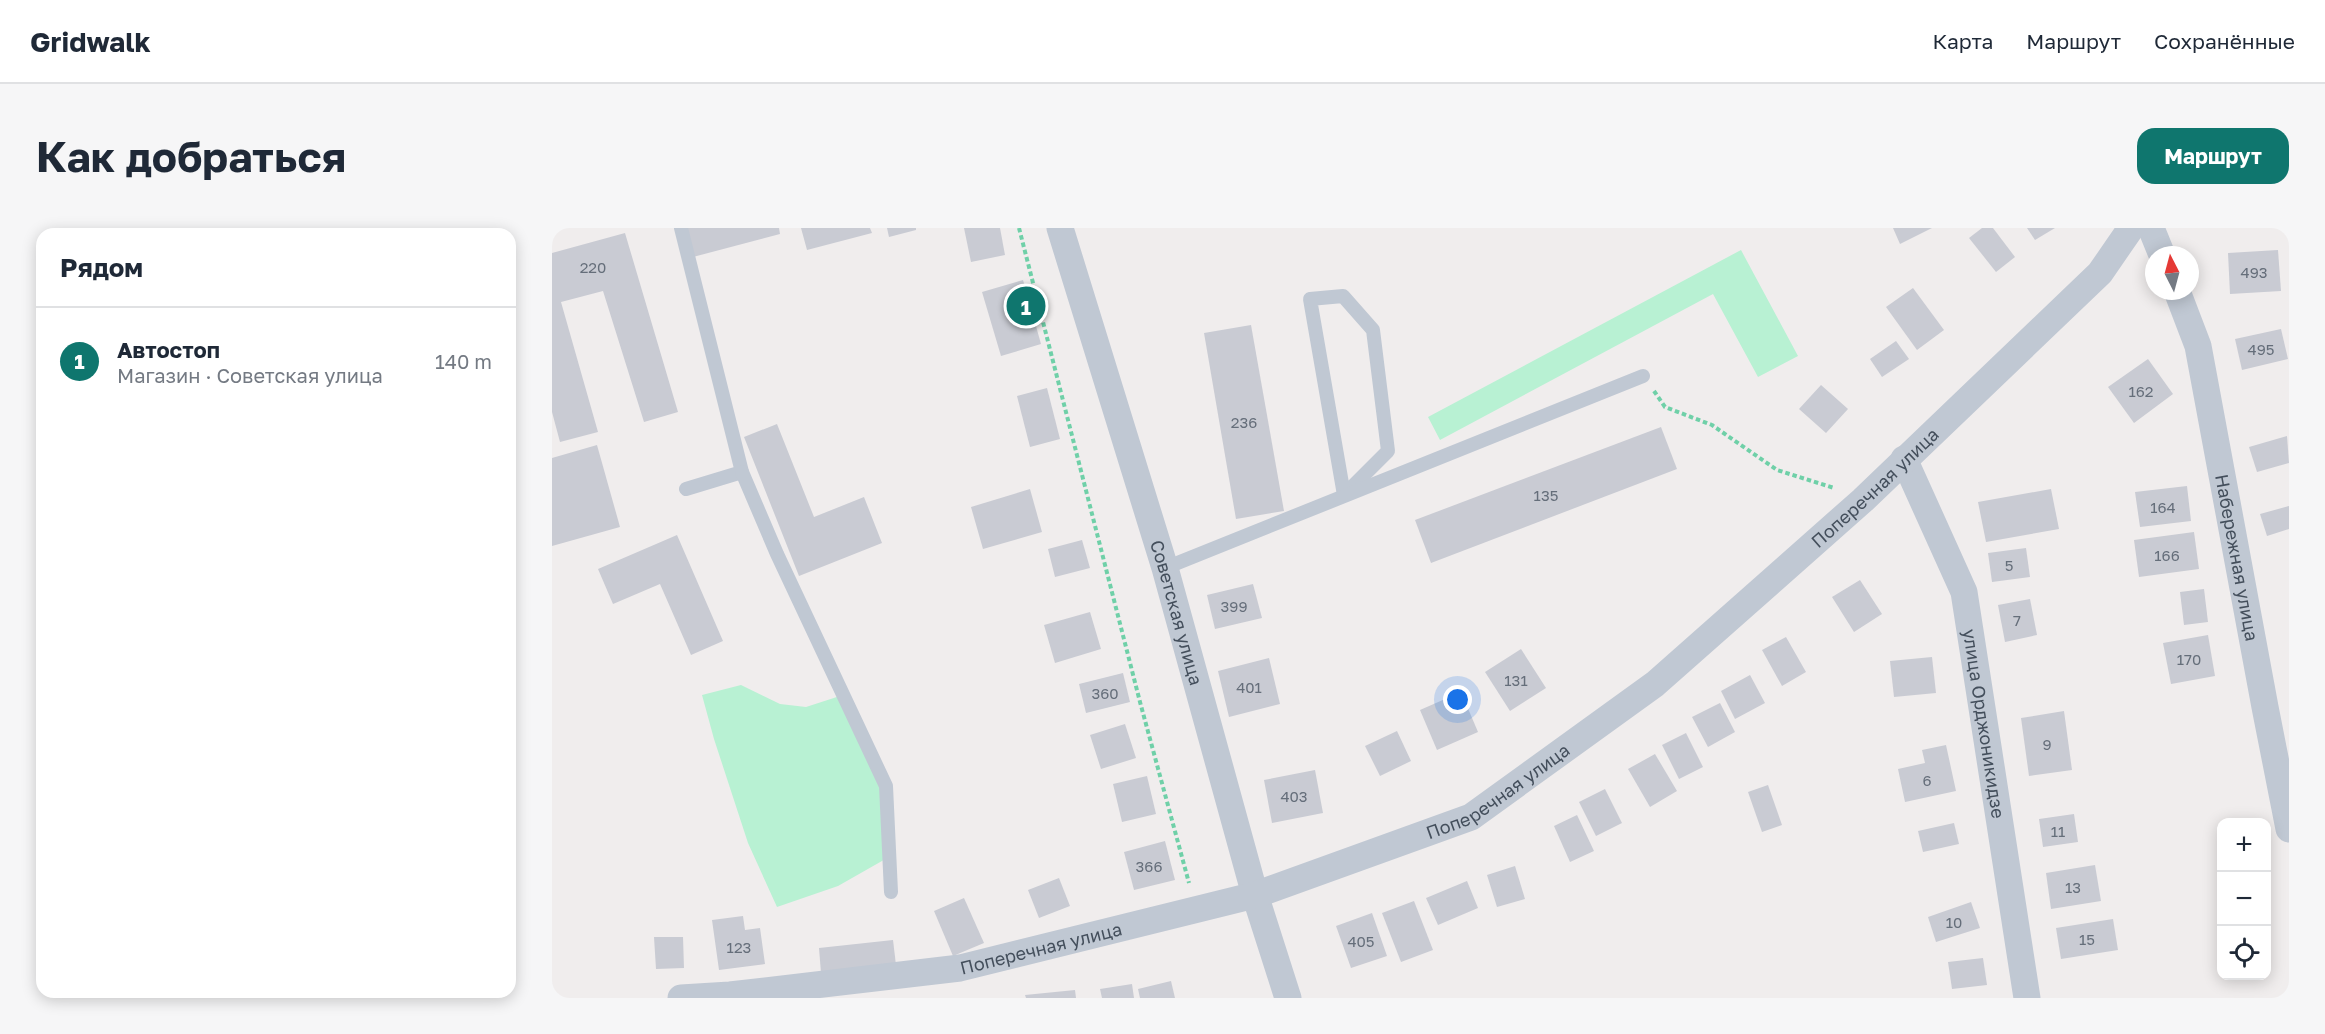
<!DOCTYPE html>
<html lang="ru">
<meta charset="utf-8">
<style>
:root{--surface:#fff;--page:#f6f6f7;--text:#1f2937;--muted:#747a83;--line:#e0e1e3;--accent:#0f766e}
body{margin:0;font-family:"Golos Text",sans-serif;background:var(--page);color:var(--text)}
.controls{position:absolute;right:18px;bottom:18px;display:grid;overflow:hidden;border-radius:12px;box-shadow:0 3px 15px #0003}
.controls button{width:54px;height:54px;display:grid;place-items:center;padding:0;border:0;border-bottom:2px solid var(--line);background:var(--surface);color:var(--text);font:30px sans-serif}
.compass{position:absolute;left:1593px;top:18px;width:54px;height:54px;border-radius:50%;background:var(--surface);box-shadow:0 3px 15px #0003;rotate:354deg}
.you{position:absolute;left:906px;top:472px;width:21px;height:21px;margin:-15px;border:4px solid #fff;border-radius:50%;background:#1a73e8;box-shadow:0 0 0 9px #1a73e833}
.badge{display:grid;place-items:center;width:39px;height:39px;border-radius:50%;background:var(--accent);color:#fff;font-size:20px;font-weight:700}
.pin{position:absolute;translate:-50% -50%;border:3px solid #fff;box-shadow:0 2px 6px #0006}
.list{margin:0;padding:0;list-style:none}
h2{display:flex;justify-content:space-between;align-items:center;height:78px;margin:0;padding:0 24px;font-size:26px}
h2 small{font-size:20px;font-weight:400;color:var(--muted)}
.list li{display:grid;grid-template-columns:39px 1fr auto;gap:18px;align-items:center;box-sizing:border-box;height:108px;padding:0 24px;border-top:2px solid var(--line)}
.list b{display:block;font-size:22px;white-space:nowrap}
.list p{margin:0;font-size:20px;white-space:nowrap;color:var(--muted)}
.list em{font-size:20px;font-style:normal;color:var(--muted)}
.icon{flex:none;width:33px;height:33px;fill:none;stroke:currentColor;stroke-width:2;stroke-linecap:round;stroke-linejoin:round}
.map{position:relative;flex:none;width:1737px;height:770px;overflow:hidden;border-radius:18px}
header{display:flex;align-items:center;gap:36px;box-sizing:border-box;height:84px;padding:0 30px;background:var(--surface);border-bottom:2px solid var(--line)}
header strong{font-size:28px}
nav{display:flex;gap:33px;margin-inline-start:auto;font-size:21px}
.intro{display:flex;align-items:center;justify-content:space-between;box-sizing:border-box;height:144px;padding:0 36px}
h1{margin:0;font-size:42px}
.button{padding:15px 27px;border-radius:18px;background:var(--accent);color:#fff;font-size:21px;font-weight:700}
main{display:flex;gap:36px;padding:0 36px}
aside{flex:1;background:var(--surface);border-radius:18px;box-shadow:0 3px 15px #0003}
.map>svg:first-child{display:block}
.green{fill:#b8f1d3}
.building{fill:#c9cbd3}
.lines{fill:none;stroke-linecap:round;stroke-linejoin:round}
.path{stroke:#6fd0a8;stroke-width:4;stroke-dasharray:4.5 3;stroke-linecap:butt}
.lane{stroke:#c0c8d3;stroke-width:14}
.street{stroke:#c0c8d3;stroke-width:27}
.labels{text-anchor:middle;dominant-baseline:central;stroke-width:6;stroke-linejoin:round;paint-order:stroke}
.number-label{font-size:15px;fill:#656e7a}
.street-label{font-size:18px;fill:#444f5c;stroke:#fff}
</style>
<header>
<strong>Gridwalk</strong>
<nav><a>Карта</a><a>Маршрут</a><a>Сохранённые</a></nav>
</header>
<div class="intro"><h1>Как добраться</h1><a class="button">Маршрут</a></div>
<main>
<aside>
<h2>Рядом<small></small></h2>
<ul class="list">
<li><span class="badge">1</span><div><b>Автостоп</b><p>Магазин · Советская улица</p></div><em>140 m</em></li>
</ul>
</aside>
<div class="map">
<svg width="1737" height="770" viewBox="0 0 1737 770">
<rect width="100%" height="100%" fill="#f0eded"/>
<g class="green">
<polygon points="1189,22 1246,128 1206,149 1161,66 888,212 876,189"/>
<polygon points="189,457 228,476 254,479 291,467 334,558 337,629 286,658 225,679 196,615 162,511 150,467"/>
</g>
<g class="building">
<polygon points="134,0 227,0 228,6 141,29"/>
<polygon points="249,0 318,0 320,5 255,22"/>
<polygon points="335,0 364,0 364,2 337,9"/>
<polygon points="412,0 448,0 453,27 419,34"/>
<polygon points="1341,0 1380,0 1348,16"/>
<polygon points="1430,0 1441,0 1463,29 1444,44 1417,10"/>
<polygon points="1475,0 1503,0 1483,12"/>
<polygon points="73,5 126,184 92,194 51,63 9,74 46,204 8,214 0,184 0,25"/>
<polygon points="1726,22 1729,63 1678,66 1676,25"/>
<polygon points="471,52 489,116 449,128 430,64"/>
<polygon points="1361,60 1392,102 1365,122 1334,79"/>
<polygon points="699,97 732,283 684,291 652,105"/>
<polygon points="1729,101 1736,131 1690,142 1683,111"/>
<polygon points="1344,113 1357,131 1330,149 1318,131"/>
<polygon points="1596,131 1621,166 1582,195 1556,159"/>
<polygon points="1269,157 1296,181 1274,205 1247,181"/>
<polygon points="495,160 508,211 478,219 465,168"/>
<polygon points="225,196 262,289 312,269 330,315 247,348 192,209"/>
<polygon points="1109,199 1125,241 879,335 863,292"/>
<polygon points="1735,208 1737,235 1705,244 1697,219"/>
<polygon points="45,217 68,299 0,318 0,230"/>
<polygon points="1635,258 1639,293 1588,299 1583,264"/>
<polygon points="478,261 490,304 431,321 419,279"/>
<polygon points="1499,261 1507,301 1434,314 1426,274"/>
<polygon points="1737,278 1737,301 1715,308 1708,286"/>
<polygon points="1642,304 1647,341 1587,349 1582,312"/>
<polygon points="125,307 171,413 139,427 108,356 61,376 46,341"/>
<polygon points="530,312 538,340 503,349 496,321"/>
<polygon points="1474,320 1478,349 1440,354 1436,325"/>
<polygon points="1308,352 1330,386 1302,404 1280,369"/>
<polygon points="701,356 710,390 663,401 655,367"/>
<polygon points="1652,361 1656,394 1632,397 1628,364"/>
<polygon points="1478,371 1485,407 1453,414 1446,377"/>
<polygon points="538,384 549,421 503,435 492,397"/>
<polygon points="1656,407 1663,448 1619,456 1611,415"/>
<polygon points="1234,409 1254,444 1230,458 1210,422"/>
<polygon points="969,421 994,460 958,483 933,444"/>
<polygon points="1380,429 1384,465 1342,469 1338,433"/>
<polygon points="717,430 728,476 677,489 666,443"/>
<polygon points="571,445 578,474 534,485 527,456"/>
<polygon points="1198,447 1213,475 1183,491 1169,463"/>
<polygon points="909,464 926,504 885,522 868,482"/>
<polygon points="1168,475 1183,504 1156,519 1140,489"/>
<polygon points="1512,483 1520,542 1477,548 1469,490"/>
<polygon points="573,496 584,530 549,541 538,507"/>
<polygon points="845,503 859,533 828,548 813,518"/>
<polygon points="1134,505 1151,539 1127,551 1110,517"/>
<polygon points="1394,517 1404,563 1353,574 1346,541 1373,535 1370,522"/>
<polygon points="1103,526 1125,563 1098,579 1076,541"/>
<polygon points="763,542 771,585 720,595 712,552"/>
<polygon points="595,548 604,586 570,594 561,556"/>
<polygon points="1216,557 1230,597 1210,604 1196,564"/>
<polygon points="1053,561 1070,595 1044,608 1027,574"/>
<polygon points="1522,586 1526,614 1491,619 1487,591"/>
<polygon points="1025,587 1042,623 1018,634 1002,598"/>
<polygon points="1402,595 1407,616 1371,624 1366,603"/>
<polygon points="613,613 623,652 582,662 572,624"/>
<polygon points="1543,637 1549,673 1499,681 1494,645"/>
<polygon points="963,638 973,671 945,679 935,647"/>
<polygon points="507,650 518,678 487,690 476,662"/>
<polygon points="915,653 926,680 886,697 874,670"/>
<polygon points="412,670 432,715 401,728 382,683"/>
<polygon points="862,673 881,722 849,734 830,685"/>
<polygon points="1419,674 1428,700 1384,714 1376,689"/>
<polygon points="820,685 835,728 799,740 784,698"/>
<polygon points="191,688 193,702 208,700 213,736 167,742 160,692"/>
<polygon points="1561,691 1566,722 1509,731 1504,700"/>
<polygon points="102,709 131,709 132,740 104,741"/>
<polygon points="341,712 344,737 269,745 267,720"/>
<polygon points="1431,730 1435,757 1400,761 1396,734"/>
<polygon points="619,753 623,770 588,770 586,761"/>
<polygon points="580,756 582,770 550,770 548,761"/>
<polygon points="523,762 524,770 474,770 473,767"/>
</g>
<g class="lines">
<g class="path">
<polyline points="467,0 588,474 637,655"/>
<polyline points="1102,163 1113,179 1160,197 1225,242 1282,260"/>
</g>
<g class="lane">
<polyline points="129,0 190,244 134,261"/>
<polygon points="791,68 821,102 836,223 792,267 758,71"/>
<polyline points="190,244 225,326 334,558 339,664"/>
<polyline points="613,340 1091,148"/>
</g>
<g class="street">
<path id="s1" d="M508,0L613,340L703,667L736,770"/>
<polyline points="1599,0 1610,27"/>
<path id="s2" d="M1625,63L1646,118L1713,479L1737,601"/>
<path id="s3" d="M1352,231L1412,364L1475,770"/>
<path id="s4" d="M129,770L178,767L408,740L703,667L919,589L1103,456L1311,272L1548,45L1579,0"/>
</g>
</g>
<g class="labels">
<g class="number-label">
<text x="41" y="39">220</text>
<text x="1702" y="44">493</text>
<text x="1709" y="121">495</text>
<text x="1589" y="163">162</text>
<text x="692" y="194">236</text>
<text x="994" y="267">135</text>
<text x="1611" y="279">164</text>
<text x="1615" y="327">166</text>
<text x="1457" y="337">5</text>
<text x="682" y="378">399</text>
<text x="1465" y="392">7</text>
<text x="1637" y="431">170</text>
<text x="964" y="452">131</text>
<text x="697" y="459">401</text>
<text x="553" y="465">360</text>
<text x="1495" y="516">9</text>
<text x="1375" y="552">6</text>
<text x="742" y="568">403</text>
<text x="1506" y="603">11</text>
<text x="597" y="638">366</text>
<text x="1521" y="659">13</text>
<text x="1402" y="694">10</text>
<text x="1535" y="711">15</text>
<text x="809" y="713">405</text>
<text x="187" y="719">123</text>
</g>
<g class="street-label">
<text stroke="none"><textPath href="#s4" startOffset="1336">Поперечная улица</textPath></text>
<text stroke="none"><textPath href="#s2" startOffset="274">Набережная улица</textPath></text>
<text stroke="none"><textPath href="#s1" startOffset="402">Советская улица</textPath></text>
<text stroke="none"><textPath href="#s3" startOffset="279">улица Орджоникидзе</textPath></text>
<text stroke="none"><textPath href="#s4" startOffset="850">Поперечная улица</textPath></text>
<text stroke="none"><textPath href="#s4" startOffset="364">Поперечная улица</textPath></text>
</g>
</g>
</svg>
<div class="controls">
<button>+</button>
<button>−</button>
<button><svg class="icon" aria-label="locate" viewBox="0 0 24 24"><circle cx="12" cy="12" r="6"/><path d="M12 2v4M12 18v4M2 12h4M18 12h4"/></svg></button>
</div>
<svg class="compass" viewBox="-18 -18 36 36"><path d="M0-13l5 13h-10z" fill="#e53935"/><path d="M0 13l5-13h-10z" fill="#747a83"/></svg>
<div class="you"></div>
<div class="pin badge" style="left:474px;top:78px">1</div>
</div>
</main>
